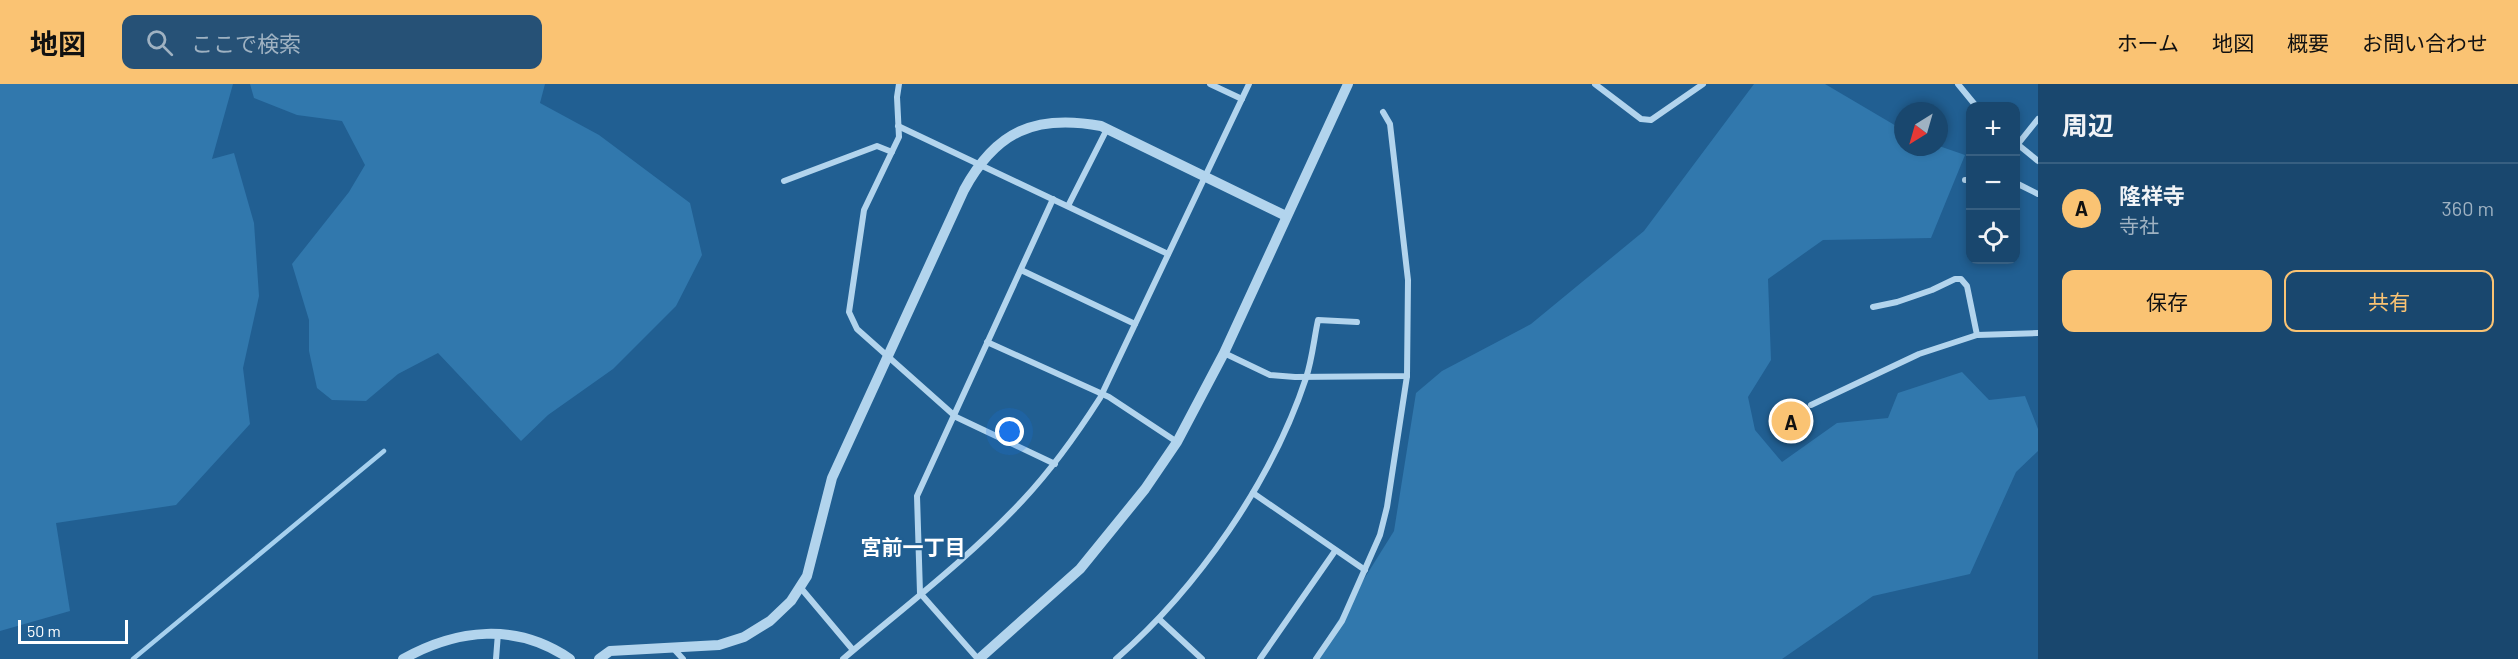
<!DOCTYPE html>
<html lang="ja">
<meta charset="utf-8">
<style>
:root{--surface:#19476e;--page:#265176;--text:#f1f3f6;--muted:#9fb2c2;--line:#375f81;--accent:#fac373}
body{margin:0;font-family:Barlow,"Noto Sans JP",sans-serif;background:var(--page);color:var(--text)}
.controls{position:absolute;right:18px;top:18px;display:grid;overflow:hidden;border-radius:12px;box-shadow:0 3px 9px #0003}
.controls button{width:54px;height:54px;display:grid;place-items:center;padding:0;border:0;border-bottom:2px solid var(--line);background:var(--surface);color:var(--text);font:30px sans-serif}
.compass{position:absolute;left:1894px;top:18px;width:54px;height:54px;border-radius:50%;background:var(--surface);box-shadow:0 3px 9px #0003;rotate:217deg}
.scale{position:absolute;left:18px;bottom:15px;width:110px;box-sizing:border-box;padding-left:6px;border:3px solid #fff;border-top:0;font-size:16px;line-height:21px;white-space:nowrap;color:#fff;-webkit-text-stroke:4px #215f92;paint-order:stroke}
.you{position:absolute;left:1010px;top:348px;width:21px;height:21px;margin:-15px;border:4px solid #fff;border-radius:50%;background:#1a73e8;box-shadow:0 0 0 9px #1a73e833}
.badge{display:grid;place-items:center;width:39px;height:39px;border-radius:50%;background:var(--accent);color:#111;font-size:20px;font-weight:700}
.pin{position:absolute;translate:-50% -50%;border:3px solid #fff;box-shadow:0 2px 6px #0006}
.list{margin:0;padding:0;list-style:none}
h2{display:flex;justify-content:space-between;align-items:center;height:78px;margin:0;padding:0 24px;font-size:26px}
h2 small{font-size:20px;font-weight:400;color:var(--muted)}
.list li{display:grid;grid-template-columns:39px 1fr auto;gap:18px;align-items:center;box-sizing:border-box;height:90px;padding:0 24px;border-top:2px solid var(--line)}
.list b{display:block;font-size:22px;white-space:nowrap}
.list p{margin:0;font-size:20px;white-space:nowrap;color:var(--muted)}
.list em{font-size:20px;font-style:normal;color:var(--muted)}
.actions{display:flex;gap:12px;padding:18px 24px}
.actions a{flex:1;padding:14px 0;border:2px solid var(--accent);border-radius:12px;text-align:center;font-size:21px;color:var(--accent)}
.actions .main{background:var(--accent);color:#111}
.icon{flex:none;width:33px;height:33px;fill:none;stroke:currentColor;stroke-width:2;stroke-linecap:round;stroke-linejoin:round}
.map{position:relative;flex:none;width:2038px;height:575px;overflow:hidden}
header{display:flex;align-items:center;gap:36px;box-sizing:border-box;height:84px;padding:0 30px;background:var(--accent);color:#111}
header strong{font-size:28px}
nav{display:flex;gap:33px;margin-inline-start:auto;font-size:21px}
.search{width:420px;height:54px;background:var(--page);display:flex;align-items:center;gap:15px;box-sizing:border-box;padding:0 21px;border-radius:12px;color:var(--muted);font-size:22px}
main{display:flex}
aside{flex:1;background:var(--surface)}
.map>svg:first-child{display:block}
.green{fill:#3178ad}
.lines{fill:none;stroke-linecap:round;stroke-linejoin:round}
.stream{stroke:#a6d0ee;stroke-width:4.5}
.minor{stroke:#b2d4ed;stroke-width:6}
.tertiary{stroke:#b2d4ed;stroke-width:10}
.labels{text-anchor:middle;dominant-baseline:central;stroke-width:4.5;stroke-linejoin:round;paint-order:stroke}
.neighbourhood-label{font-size:21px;font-weight:bold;fill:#fff;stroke:#215f92}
</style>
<header>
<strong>地図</strong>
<div class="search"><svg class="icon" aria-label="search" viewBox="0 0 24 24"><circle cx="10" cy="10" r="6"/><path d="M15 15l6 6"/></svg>ここで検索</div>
<nav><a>ホーム</a><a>地図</a><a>概要</a><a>お問い合わせ</a></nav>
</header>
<main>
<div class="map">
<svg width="2038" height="575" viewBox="0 0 2038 575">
<rect width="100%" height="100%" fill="#215f92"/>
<g class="green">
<polygon points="0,0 233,0 212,75 234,69 254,139 259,212 243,284 250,340 176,421 56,439 70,527 0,547"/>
<polygon points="250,0 545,0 540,19 599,51 690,119 702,171 676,222 613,285 548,331 521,357 438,269 398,290 366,317 332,316 317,304 309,267 309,236 292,180 349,108 365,81 342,37 297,31 254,14"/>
<polygon points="1754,0 1825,0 1903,46 1903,63 1939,62 1965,71 1931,154 1823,156 1768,195 1771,276 1748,313 1755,346 1782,378 1837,339 1888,334 1898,309 1962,288 1989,316 2025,312 2038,345 2038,367 2016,388 1970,490 1873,512 1782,575 1314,575 1394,447 1416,309 1442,287 1531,240 1644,147"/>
</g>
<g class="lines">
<polyline class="stream" points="133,575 384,367"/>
<g class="minor">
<polyline points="899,0 897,13 899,53 864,126 849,228 857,245 956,333 1055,380"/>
<polyline points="1210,0 1242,15"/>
<polyline points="1595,0 1641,35 1651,36 1703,0"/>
<polyline points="1958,0 1976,22"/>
<polyline points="898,42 1168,170"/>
<polyline points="2016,59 2038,77"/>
<polyline points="2018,60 2038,35"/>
<polyline points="1965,96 1970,96"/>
<polyline points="784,97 877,62 892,68"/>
<polyline points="2016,99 2038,110"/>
<polyline points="1068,122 1107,45"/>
<polyline points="1021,186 1135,240"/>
<polyline points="1873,223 1897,218 1932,206 1955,195 1961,195 1967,202 1977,251"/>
<polyline points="987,258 1109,313 1177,358"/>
<polyline points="1224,269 1270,291 1295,293 1407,292 1408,196 1390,40 1383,28"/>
<polyline points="1811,321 1919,270 1977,251 2038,249"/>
<polyline points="1253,409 1365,486"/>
<polyline points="800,503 853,566"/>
<polyline points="1159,535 1202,575"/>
<polyline points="673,564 683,575"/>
<polyline points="496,575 498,549"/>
<path d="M843,575C903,524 969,474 1023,416C1052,385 1077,350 1100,314L1249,0"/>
<polyline points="978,575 920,509 917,412 1053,115"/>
<path d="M1116,575C1197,505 1272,397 1306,294C1312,276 1314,255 1318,236L1357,238"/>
<polyline points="1260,575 1335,467"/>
<polyline points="1316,575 1342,537 1380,451 1387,423 1407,292"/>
</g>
<g class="tertiary">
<path d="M403,575C457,545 516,538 570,575"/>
<path d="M599,575L610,567L719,561L744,553L770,537L791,517L807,492L832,394L964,106C996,47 1035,30 1101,42L1286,132"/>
<polyline points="979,575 1080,485 1145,405 1177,358 1224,269 1348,0"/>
</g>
</g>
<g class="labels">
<g class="neighbourhood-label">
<text x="913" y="462">宮前一丁目</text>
</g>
</g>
</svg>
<div class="controls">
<button>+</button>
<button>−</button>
<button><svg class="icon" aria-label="locate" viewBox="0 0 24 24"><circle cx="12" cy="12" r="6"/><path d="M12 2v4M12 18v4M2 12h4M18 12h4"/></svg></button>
</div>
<svg class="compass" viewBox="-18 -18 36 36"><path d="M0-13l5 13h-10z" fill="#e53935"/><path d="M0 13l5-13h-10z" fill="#9fb2c2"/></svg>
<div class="scale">50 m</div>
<div class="you"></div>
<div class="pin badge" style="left:1791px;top:337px">A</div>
</div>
<aside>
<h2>周辺<small></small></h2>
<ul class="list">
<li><span class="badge">A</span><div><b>隆祥寺</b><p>寺社</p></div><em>360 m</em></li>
</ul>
<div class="actions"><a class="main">保存</a><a>共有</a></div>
</aside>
</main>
